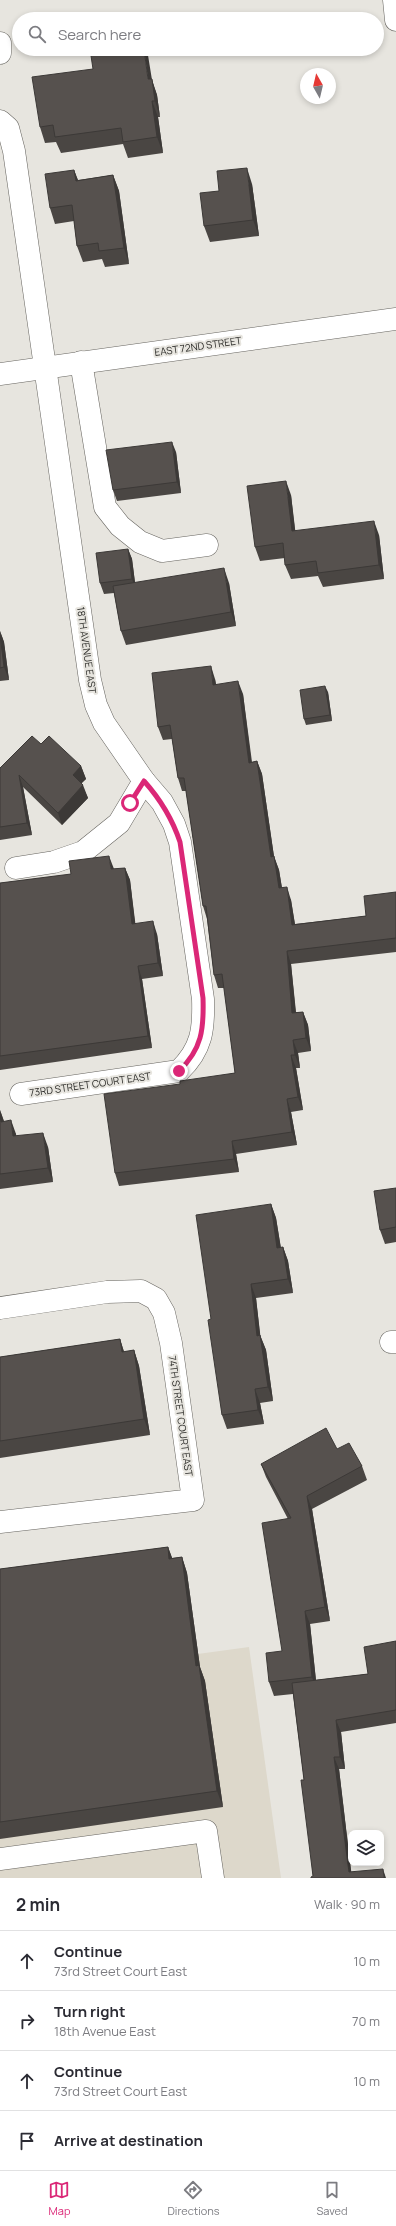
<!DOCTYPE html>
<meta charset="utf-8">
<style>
:root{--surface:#fff;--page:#f7f7f7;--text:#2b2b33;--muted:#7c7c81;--line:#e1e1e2;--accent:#db2777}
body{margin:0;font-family:Manrope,sans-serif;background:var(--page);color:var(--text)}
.controls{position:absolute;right:12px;bottom:12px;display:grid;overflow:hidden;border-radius:8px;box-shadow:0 2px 6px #0003}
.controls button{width:36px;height:36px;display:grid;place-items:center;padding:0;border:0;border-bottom:1px solid var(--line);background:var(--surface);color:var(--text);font:20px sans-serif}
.compass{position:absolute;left:300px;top:68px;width:36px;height:36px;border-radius:50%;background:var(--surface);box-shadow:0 2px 6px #0003;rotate:352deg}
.stop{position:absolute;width:12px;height:12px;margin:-9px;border:3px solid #db2777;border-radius:50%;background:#fff}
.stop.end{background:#db2777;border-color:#fff;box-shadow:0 1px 4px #0008}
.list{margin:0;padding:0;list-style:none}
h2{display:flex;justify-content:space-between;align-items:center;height:52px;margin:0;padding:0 16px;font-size:17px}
h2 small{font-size:13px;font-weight:400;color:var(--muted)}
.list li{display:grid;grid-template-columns:26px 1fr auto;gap:12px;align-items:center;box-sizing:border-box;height:60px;padding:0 16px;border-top:1px solid var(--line)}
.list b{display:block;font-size:15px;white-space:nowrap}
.list p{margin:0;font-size:13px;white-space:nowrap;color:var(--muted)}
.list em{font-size:13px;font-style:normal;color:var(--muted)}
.icon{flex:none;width:22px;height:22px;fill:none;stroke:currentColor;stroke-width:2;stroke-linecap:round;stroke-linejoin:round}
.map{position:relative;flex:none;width:396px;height:1878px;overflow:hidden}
.search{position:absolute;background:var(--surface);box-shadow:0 2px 6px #0003;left:12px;right:12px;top:12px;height:44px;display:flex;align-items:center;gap:10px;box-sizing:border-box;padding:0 14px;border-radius:22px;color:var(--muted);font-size:15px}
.sheet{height:292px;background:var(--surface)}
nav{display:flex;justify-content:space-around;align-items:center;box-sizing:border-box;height:56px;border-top:1px solid var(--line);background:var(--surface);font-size:11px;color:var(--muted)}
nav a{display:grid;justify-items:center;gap:2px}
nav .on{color:var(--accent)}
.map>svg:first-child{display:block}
.built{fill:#ddd8cb}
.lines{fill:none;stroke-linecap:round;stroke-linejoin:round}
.minor-casing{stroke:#676560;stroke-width:23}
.major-casing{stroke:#676560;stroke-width:23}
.minor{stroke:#fff;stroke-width:22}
.major{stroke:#fff;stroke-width:22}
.wall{fill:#4a4643}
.shaded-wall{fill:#3c3937}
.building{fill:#56514e;stroke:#3c3937}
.route{stroke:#db2777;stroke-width:5}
.labels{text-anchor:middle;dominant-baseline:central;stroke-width:4;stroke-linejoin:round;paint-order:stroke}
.street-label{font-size:10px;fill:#2c2c29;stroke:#e7e5df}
</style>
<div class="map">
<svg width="396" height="1878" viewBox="0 0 396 1878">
<rect width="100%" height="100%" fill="#e7e5df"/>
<polygon class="built" points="249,1647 281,1878 0,1878 0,1681"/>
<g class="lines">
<defs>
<g id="minor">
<polyline points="394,0 396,20"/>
<polyline points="0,43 0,53"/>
<path d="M0,121L8,128L14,151L90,680L96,705L104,723L144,781L162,802L174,824L180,842L203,999C204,1029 202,1049 179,1071L21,1094"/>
<polyline points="81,362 105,507 120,526 140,542 162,551 207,545"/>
<polyline points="16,868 54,862 83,852 119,823 144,781"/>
<polyline points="0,1308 107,1292 141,1291 156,1299 164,1313 171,1343 193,1500 0,1522"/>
<polyline points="391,1342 396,1342"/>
<polyline points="0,1859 206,1831 213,1878"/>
</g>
<polyline id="major" points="0,374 396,319"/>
</defs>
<use href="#minor" class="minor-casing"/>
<use href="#major" class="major-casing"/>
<use href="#minor" class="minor"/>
<use href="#major" class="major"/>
</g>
<g class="wall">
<polygon points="152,80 157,95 160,117 158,117 163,153 128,158 123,144 61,153 56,142 45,143 40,127"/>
<polygon points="74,170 78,180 113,175 119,191 129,264 105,267 102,259 83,262 77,246 74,221 55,224 50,208"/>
<polygon points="252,184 259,236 210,242 204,226 219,191"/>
<polygon points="176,452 181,493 117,501 113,490"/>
<polygon points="291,495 295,531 379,535 384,579 323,587 318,576 291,579 285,565 285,558 260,561 255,547"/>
<polygon points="128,549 132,559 135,583 229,583 236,626 126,645 121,631 114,593 104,594 100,583"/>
<polygon points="0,631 4,642 9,680 0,681"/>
<polygon points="215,679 216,684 243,694 252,762 257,761 262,774 274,857 279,870 282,888 291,900 295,924 366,916 396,892 396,952 291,964 296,1012 303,1012 308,1025 311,1051 298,1053 300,1068 296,1068 303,1110 291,1112 297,1145 236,1154 239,1172 119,1186 115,1173 180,1084 235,1073 224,988 218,988 214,975 207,919 203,906 186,791 182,791 178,778 172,739 163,740 158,727"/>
<polygon points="328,692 332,721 306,725 304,719"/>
<polygon points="41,744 81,766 86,779 81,783 88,798 62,825 23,787 32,835 0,840 0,768"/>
<polygon points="125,868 130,880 135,924 157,934 163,976 142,979 152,1048 0,1070 0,883"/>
<polygon points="0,1110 4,1121 16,1134 16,1136 48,1147 53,1182 0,1189"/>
<polygon points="396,1188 396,1242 385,1244 380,1230"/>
<polygon points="271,1204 276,1218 281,1248 283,1247 288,1261 293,1293 256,1298 260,1335 266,1350 273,1401 260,1403 264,1424 227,1429 222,1415 211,1319"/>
<polygon points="120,1339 124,1352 134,1350 139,1366 150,1435 0,1458 0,1357"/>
<polygon points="337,1449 362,1466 367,1480 312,1509 330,1621 310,1624 316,1680 368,1674 396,1641 396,1723 341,1732 345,1769 339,1769 351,1872 313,1876 304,1780 293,1694 274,1696 269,1682 282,1651 288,1519 266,1477 261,1464"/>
<polygon points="168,1547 172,1558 182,1557 187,1573 200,1667 205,1681 223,1807 0,1839 0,1569"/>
</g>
<g class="shaded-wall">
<polygon points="144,49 147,49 152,80 157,95 160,117 155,101 148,79"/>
<polygon points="152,101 158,117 163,153 157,137"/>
<polygon points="247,168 252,184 259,236 253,220"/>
<polygon points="74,170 80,186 76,181"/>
<polygon points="113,175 119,191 129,264 124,248"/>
<polygon points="172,442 176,452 181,493 177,482"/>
<polygon points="286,481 291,495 297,545 292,531"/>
<polygon points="374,521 379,535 384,579 379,565"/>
<polygon points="128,549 132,559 136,590 132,579"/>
<polygon points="224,568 229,583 236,626 231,612"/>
<polygon points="0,631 4,642 9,680 4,667"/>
<polygon points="211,666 215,679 218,698 213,685"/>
<polygon points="238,681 243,694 253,776 249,763"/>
<polygon points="325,686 328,692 332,721 330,715"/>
<polygon points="257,761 262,774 276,870 271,857"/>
<polygon points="81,766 86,779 77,788 73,775"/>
<polygon points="19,775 23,787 32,835 27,823"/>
<polygon points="83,785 88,798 62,825 58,813"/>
<polygon points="109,856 114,869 116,882 111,869"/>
<polygon points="274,856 279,870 284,901 279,888"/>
<polygon points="125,868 130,880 137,937 132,924"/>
<polygon points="287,887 291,900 297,938 292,925"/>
<polygon points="153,921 157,934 163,976 158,963"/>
<polygon points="287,951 291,964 297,1026 292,1013"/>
<polygon points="138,966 142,979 152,1048 148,1036"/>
<polygon points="303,1012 308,1025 311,1051 306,1038"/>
<polygon points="293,1040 298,1053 300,1068 295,1055"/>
<polygon points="291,1055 296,1068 303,1110 298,1097"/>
<polygon points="287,1099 291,1112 297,1145 292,1132"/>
<polygon points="0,1110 4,1122 1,1122"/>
<polygon points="11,1120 16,1134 18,1151 13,1136"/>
<polygon points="43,1133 48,1147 53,1182 48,1168"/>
<polygon points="232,1141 236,1154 239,1172 234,1159"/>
<polygon points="271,1204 276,1218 283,1262 277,1248"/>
<polygon points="283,1247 288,1261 293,1293 288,1279"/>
<polygon points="251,1284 256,1298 262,1350 257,1336"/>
<polygon points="260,1335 266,1350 273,1401 268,1387"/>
<polygon points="120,1339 125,1355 122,1352"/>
<polygon points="134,1350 139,1366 150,1435 144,1419"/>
<polygon points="255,1389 260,1403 264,1424 258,1410"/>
<polygon points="307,1496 312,1509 330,1621 325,1607"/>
<polygon points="168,1547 174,1563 169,1559"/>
<polygon points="182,1557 187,1573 200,1667 205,1681 223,1807 217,1791 196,1666"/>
<polygon points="305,1611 310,1624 317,1691 312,1677"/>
<polygon points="336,1720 341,1732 345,1769 340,1757"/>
<polygon points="334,1757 339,1769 352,1878 349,1872"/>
<polygon points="383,1869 386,1878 384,1878"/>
</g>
<g class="building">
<polygon points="90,49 144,49 148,79 152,79 155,101 152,101 157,137 123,142 121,128 55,137 53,125 40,127 32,77 93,69"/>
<polygon points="247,168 253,220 204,226 200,193 219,191 217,171"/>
<polygon points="74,170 76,181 113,175 124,248 99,251 98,243 77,246 72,205 50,208 45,174"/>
<polygon points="172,442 177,482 113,490 106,450"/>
<polygon points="286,481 292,531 374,521 379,565 318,573 316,561 285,565 283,543 255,547 247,486"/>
<polygon points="128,549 132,579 100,583 96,553"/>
<polygon points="224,568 231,612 121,631 113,586"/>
<polygon points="0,635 4,667 0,668"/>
<polygon points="211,666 213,685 238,681 249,763 257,761 271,857 274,856 279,888 287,887 292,925 366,916 364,896 396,892 396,938 287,951 292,1013 303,1012 306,1038 293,1040 295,1055 291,1055 298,1097 287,1099 292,1132 232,1141 234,1159 115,1173 104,1094 180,1084 180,1081 235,1073 222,974 214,975 206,906 203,906 184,778 178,778 170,725 158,727 152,673"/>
<polygon points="325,686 330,715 304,719 300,690"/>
<polygon points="32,736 41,744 49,736 81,766 73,775 83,785 58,813 19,775 27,823 0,827 0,768"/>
<polygon points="109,856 111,869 125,868 132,924 153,921 158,963 138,966 148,1036 0,1056 0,883 71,874 69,861"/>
<polygon points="0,1113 1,1122 11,1120 13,1136 43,1133 48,1168 0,1174"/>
<polygon points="396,1188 396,1227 380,1230 374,1191"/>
<polygon points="271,1204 277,1248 283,1247 288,1279 251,1284 257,1336 260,1335 268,1387 255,1389 258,1410 222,1415 208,1320 211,1319 196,1215"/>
<polygon points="120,1339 122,1352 134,1350 144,1419 0,1441 0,1357"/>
<polygon points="326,1428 337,1449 349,1443 362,1466 307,1496 325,1607 305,1611 312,1677 269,1682 266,1653 282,1651 262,1523 291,1518 261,1464"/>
<polygon points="168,1547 169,1559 182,1557 196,1666 199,1665 217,1791 0,1822 0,1569"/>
<polygon points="396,1641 396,1710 336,1720 340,1757 334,1757 349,1872 383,1869 384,1878 311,1878 311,1877 313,1876 301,1780 304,1780 292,1683 368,1674 364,1647"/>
</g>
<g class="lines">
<path class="route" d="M130,803L144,781C161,800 172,818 180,842L203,998C204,1029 202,1049 179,1071"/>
</g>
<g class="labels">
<g class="street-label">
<text transform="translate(198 346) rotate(-8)">EAST 72ND STREET</text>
<text transform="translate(87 650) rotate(82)">18TH AVENUE EAST</text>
<text transform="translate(90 1084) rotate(-8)">73RD STREET COURT EAST</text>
<text transform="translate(181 1416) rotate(82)">74TH STREET COURT EAST</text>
</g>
</g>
</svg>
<div class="controls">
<button><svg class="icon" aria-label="layers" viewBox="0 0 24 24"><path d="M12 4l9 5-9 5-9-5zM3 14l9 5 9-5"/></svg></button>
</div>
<svg class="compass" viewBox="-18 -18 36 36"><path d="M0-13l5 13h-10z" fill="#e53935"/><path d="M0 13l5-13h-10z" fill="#7c7c81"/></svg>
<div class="stop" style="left:130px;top:803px"></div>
<div class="stop end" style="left:179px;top:1071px"></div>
<div class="search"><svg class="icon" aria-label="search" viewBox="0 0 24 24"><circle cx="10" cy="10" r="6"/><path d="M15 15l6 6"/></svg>Search here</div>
</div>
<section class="sheet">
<h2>2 min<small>Walk · 90 m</small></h2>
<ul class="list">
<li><svg class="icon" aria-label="ahead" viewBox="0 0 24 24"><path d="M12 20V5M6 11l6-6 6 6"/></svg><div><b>Continue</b><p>73rd Street Court East</p></div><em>10 m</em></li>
<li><svg class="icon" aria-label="right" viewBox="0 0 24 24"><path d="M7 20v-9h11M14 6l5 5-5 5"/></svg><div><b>Turn right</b><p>18th Avenue East</p></div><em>70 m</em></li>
<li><svg class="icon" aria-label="ahead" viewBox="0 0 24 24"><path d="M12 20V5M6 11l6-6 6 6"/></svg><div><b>Continue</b><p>73rd Street Court East</p></div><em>10 m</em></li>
<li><svg class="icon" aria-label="arrive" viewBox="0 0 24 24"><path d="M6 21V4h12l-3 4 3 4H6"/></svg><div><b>Arrive at destination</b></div></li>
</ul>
</section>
<nav>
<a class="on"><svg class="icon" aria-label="map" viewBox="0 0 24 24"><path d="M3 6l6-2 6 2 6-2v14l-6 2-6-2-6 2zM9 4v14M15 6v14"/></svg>Map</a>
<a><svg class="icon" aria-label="directions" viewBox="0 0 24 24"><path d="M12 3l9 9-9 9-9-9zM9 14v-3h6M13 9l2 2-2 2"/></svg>Directions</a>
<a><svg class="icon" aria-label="saved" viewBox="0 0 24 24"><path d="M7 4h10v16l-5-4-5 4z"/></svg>Saved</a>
</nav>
